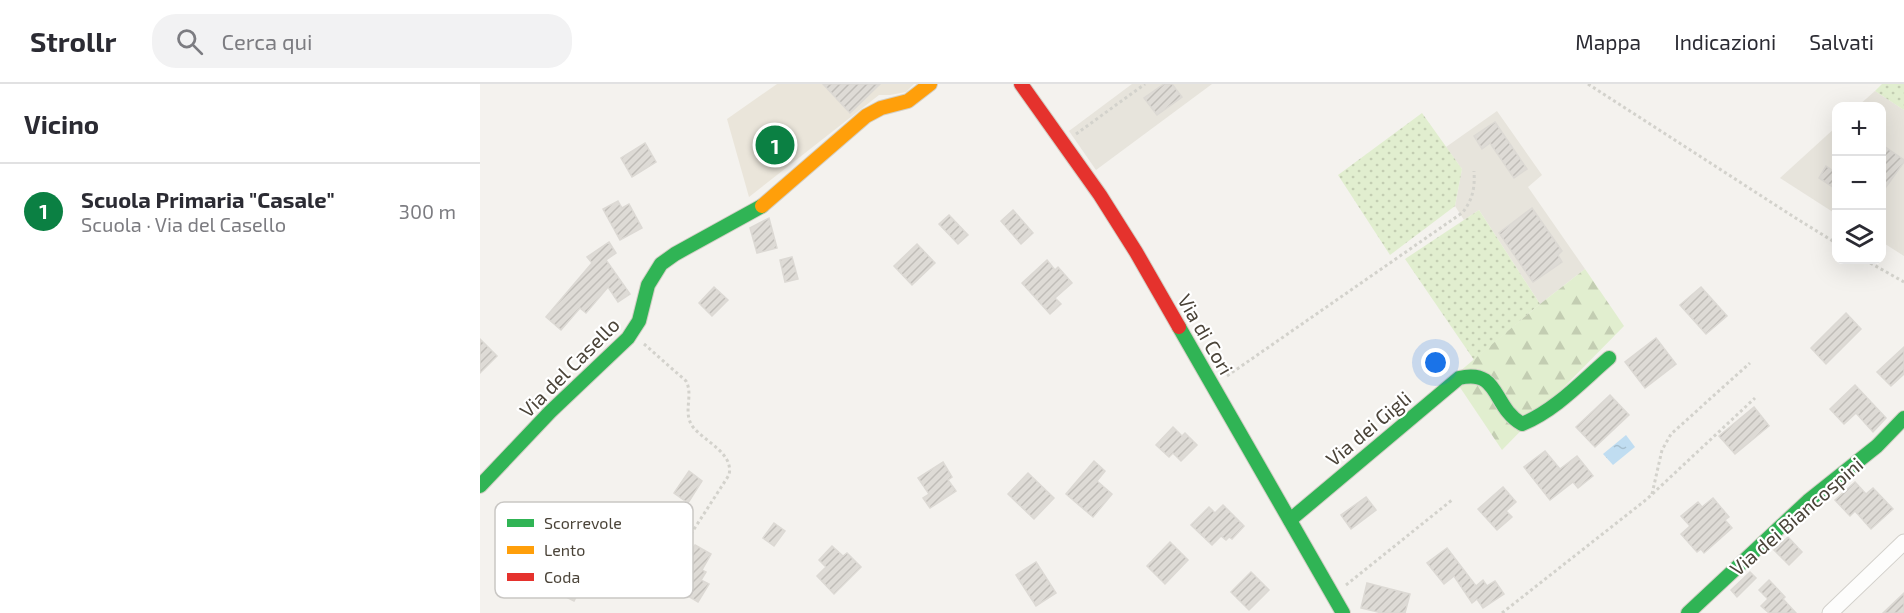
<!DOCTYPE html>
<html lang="it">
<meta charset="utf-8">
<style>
:root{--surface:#fff;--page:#f2f2f3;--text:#2b2b33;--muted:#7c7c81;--line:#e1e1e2;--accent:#0b8043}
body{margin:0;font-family:"Exo 2",sans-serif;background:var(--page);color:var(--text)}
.controls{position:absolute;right:18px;top:18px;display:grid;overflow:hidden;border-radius:12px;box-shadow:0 6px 24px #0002}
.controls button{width:54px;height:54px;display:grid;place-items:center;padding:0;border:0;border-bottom:2px solid var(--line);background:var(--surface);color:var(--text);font:30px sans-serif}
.you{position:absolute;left:956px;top:279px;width:21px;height:21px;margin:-15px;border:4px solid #fff;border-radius:50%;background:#1a73e8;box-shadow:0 0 0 9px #1a73e833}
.badge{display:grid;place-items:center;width:39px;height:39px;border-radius:50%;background:var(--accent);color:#fff;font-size:20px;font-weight:700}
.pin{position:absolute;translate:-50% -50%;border:3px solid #fff;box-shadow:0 2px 6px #0006}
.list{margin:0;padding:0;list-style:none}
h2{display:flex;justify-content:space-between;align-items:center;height:78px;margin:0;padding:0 24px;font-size:26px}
h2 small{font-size:20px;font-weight:400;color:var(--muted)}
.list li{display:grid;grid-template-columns:39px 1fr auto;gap:18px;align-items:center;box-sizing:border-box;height:96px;padding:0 24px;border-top:2px solid var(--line)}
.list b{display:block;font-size:22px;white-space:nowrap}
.list p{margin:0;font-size:20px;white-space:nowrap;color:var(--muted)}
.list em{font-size:20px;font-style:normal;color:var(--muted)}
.icon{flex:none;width:33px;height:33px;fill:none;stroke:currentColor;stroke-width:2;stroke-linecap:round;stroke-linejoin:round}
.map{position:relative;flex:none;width:1424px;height:529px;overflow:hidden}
header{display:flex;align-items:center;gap:36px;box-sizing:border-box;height:84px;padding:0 30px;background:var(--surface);border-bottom:2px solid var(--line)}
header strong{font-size:28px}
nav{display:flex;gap:33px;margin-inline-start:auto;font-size:21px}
.search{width:420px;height:54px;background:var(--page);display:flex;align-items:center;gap:15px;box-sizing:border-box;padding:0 21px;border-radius:24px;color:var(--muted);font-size:22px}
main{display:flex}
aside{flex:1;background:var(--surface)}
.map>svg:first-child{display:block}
.residential{fill:#e7e4dc}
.education{fill:#eae5da}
.grass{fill:url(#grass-dots)}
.forest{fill:url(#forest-firs)}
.water{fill:url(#water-ripples)}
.building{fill:url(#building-hatch);stroke:#dcd9d4;stroke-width:1.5}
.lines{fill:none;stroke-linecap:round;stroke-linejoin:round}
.street-casing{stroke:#d2d0cb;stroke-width:17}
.fast-casing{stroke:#d3cfc5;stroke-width:16}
.slow-casing{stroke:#d3cfc5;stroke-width:16}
.jam-casing{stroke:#d3cfc5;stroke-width:16}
.path{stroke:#d3d2cc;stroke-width:3;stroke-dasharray:3 3;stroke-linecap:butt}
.street{stroke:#fdfdfc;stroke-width:15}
.fast{stroke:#30b455;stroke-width:14}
.slow{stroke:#ff9f0a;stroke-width:14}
.jam{stroke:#e5322d;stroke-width:14}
.labels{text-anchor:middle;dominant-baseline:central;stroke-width:4.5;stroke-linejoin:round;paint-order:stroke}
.street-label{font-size:20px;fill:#4b4439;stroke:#fff}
.key{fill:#fff;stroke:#c9c7c4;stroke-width:1.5}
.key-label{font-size:16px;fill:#4b4439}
</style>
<header>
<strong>Strollr</strong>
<div class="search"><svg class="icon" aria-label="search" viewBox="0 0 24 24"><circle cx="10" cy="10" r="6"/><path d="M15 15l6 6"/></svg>Cerca qui</div>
<nav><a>Mappa</a><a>Indicazioni</a><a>Salvati</a></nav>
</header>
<main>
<aside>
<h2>Vicino<small></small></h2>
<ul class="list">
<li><span class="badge">1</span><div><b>Scuola Primaria &quot;Casale&quot;</b><p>Scuola · Via del Casello</p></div><em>300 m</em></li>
</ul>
</aside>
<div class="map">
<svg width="1424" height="529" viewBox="0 0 1424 529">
<defs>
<pattern id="grass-dots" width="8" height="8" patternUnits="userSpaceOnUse" patternTransform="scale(1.5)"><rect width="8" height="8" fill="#e1eecf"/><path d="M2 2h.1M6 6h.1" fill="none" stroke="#c3cdb2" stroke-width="1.8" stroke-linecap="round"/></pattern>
<pattern id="forest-firs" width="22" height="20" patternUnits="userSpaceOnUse" patternTransform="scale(1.5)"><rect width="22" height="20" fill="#e1eecf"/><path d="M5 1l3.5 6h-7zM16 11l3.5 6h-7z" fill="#c3cdb2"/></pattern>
<pattern id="water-ripples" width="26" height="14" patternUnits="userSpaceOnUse" patternTransform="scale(1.5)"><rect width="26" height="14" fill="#c0ddf1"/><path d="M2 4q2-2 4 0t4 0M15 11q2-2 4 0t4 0" fill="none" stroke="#a6bfcf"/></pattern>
<pattern id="building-hatch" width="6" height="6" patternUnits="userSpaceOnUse" patternTransform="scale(1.5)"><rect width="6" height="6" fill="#dedbd6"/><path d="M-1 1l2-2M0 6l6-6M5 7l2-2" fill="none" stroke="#c0bdb8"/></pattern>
</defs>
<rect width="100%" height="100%" fill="#f4f2ee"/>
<g class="residential">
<polygon points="652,0 732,0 616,86 589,47"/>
<polygon points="1395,7 1424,26 1424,172 1402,158 1402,22 1378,22"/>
<polygon points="1017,27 1062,91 1048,103 1105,185 1060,220 999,126 984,136 975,122 982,85 966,63"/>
<polygon points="1356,43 1356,130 1300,94"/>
</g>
<polygon class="education" points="297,0 434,0 426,8 410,11 399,11 269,113 247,35"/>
<g class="grass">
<polygon points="1402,0 1424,0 1424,26 1395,7"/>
<polygon points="942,29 982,85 975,122 910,171 858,91"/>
<polygon points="999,126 1060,220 994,276 925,175"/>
</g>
<polygon class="forest" points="1105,185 1144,242 1022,366 973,293 1060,220"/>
<polygon class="water" points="1146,351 1155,363 1133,381 1123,370"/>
<g class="building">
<polygon points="343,0 400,0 370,29"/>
<polygon points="684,0 692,0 702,13 677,31 664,14"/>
<polygon points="1015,38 1047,85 1034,94 1010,59 1002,65 994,52"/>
<polygon points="165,59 176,78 152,93 141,74"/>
<polygon points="1401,60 1424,76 1424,78 1401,110"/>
<polygon points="1346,82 1356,89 1356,105 1339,94"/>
<polygon points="138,117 142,124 149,120 162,144 140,156 123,125"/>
<polygon points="1052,124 1082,167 1078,171 1082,178 1053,198 1019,149"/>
<polygon points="533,126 553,149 541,160 521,137"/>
<polygon points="469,131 488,151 478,160 459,140"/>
<polygon points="289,134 297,164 277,169 270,144"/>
<polygon points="129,158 136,169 126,176 150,210 138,218 128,203 106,229 100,224 81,246 66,233 112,179 107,173"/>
<polygon points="437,160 455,179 432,201 414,182"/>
<polygon points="312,173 318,195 305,198 300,176"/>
<polygon points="567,176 575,186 578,183 592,199 575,214 581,220 570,230 542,199"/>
<polygon points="234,203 248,216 232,232 219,219"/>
<polygon points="1221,203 1247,232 1226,250 1200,221"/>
<polygon points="1366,229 1381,245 1346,280 1331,264"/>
<polygon points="1176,254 1196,280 1165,304 1145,278"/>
<polygon points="0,255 17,272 0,289"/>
<polygon points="1424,263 1424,290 1411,302 1397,288"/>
<polygon points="1375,301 1406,334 1393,348 1376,329 1364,340 1350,325"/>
<polygon points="1130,311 1149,331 1115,363 1096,343"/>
<polygon points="1274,323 1289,342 1255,370 1239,352"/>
<polygon points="693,343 702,352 705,349 717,361 701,377 693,369 689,373 676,361"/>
<polygon points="1065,367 1080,385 1097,372 1113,392 1098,404 1093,398 1070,416 1044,383"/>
<polygon points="614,377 625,387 617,397 632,410 613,433 586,410"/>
<polygon points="463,378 472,393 468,396 476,407 450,424 443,414 449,410 438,394"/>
<polygon points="209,387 222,397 208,419 194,409"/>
<polygon points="548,389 574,414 554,435 528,410"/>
<polygon points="1375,398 1386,410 1393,404 1413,425 1391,445 1375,427 1370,432 1355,416"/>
<polygon points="1023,403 1036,418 1026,427 1032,433 1017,446 998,425"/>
<polygon points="886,413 896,426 871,445 861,431"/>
<polygon points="1233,414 1249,433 1245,436 1252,444 1224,469 1221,465 1217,468 1201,450 1210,442 1201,432 1218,418 1222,423"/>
<polygon points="743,421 764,442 752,455 749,453 746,456 741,452 732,461 711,441 729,423 735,429"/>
<polygon points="294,439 305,447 294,462 283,454"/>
<polygon points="1308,453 1322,468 1309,481 1294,466"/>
<polygon points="690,458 708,476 685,500 667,482"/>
<polygon points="215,461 231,470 222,486 226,488 221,496 229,500 218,518 191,502"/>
<polygon points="352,462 363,472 367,469 381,483 354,510 337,492 346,483 339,476"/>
<polygon points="967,464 996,502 1003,496 1007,502 1015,497 1024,510 1003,524 997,515 992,519 974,492 964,500 947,479"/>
<polygon points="556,478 576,509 556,522 536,491"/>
<polygon points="771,488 789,506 769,526 751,508"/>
<polygon points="1270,488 1276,494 1257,513 1251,506"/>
<polygon points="83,493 102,502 94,517 76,508"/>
<polygon points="1289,496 1305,513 1303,515 1316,529 1289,529 1281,522 1288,515 1279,506"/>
<polygon points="887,499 930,510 925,529 902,529 881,524"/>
<polygon points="1424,509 1424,529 1403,529"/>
</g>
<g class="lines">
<defs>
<polyline id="street" points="1350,529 1424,458"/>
<g id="fast">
<polyline points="699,243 863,529"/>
<polyline points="0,402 70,328 148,254 159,237 168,201 181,180 195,170 282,122"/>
<path d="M810,436L979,294C1020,284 1012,323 1042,340C1076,326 1102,297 1129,274"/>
<polyline points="1208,529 1328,417 1397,362 1424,334"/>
</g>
<polyline id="slow" points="282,122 386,32 401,24 428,17 450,0"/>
<polyline id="jam" points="541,0 620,111 656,168 699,243"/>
</defs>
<use href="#street" class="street-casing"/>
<use href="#fast" class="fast-casing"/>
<use href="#slow" class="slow-casing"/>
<use href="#jam" class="jam-casing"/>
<g class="path">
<polyline points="1108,0 1314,133 1356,159"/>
<polyline points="596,50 665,0"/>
<polyline points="1385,176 1424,198"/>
<path d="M164,260L206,297C214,312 202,328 213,343C225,358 254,369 249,391L187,487"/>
<path d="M747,292L982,129C993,116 995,103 994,87"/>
<polyline points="1172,410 1182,366 1191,350 1270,279"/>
<polyline points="866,501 972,416"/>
<polyline points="1022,529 1167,415 1275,314"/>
</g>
<use href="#street" class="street"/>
<use href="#fast" class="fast"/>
<use href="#slow" class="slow"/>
<use href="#jam" class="jam"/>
</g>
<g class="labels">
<g class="street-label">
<text transform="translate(726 250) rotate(60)">Via di Cori</text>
<text transform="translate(89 283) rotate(-45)">Via del Casello</text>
<text transform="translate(888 344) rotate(-40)">Via dei Gigli</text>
<text transform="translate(1316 432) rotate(-41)">Via dei Biancospini</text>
</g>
</g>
<rect x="15" y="418" width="198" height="96" rx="9" class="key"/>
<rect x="27" y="435" width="27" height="8" fill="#30b455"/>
<rect x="27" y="462" width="27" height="8" fill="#ff9f0a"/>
<rect x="27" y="489" width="27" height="8" fill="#e5322d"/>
<g class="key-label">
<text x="64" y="445">Scorrevole</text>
<text x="64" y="472">Lento</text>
<text x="64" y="499">Coda</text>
</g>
</svg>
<div class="controls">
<button>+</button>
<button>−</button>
<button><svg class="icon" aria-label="layers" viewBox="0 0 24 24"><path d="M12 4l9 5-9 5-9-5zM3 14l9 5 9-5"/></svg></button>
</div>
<div class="you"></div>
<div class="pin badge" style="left:295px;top:61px">1</div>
</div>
</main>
